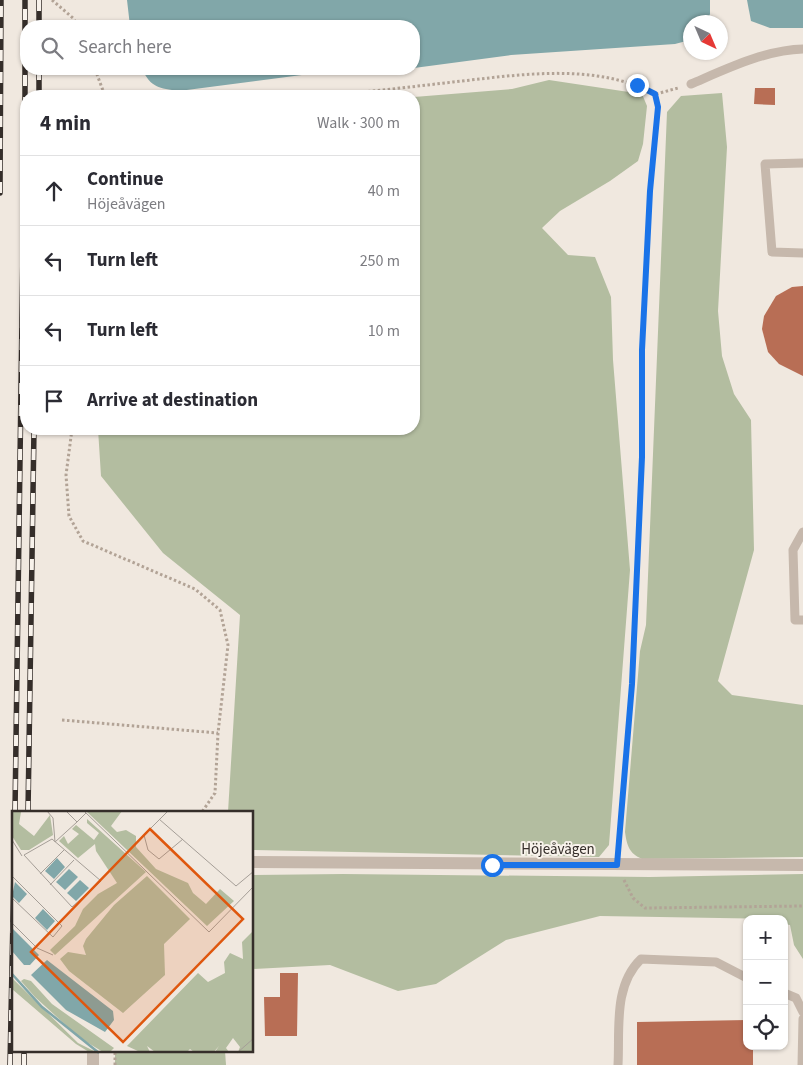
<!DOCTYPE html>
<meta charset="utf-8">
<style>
:root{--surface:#fff;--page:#f2f2f3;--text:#2b2b33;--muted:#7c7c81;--line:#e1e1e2}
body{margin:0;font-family:"Source Sans 3",sans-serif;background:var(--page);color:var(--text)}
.controls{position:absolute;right:15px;bottom:15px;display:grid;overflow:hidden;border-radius:10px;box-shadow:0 1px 4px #0004}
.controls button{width:45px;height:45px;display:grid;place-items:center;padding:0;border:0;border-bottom:1px solid var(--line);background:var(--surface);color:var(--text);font:25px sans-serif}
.compass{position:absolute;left:683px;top:15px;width:45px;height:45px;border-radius:50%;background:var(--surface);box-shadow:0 1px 4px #0004;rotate:136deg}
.stop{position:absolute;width:15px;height:15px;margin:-11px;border:4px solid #1a73e8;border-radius:50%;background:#fff}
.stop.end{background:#1a73e8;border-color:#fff;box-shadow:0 1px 5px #0008}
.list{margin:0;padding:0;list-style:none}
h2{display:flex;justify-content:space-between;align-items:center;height:65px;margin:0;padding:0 20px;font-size:21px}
h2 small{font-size:16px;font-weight:400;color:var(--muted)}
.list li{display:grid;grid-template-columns:32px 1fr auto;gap:15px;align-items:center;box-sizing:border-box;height:70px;padding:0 20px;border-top:1px solid var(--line)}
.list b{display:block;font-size:19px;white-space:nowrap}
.list p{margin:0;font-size:16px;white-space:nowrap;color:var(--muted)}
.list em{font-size:16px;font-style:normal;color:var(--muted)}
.icon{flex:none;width:28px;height:28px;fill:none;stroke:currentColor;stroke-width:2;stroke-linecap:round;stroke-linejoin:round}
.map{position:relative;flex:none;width:803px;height:1065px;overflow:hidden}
.search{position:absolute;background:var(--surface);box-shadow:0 1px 4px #0004;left:20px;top:20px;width:400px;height:55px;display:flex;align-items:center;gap:12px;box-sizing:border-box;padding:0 18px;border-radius:20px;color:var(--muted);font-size:19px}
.panel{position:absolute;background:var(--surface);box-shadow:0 1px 4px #0004;left:20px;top:90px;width:400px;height:345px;border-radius:20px}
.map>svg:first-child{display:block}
.green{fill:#b3bda0}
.water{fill:#81a7a9}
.building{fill:#b86e55}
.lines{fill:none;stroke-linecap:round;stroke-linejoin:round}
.path{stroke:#b2a396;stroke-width:3;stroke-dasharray:2.5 2.5;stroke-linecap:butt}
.lane{stroke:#c6b8ac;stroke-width:9}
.street{stroke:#c6b8ac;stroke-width:12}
.rail-casing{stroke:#352e2a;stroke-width:5.5}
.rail{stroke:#f8f2eb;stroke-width:4;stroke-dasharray:11;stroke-linecap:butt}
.route{stroke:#1a73e8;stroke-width:6}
.labels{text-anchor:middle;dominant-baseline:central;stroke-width:4;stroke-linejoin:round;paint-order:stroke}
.street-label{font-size:15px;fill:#352e2a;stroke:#f8f2eb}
.inset-river{fill:none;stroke:#81a7a9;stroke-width:2.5}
.inset-road{fill:none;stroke:#a59e97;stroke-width:1}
.view{fill:#df570e;fill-opacity:0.15;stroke:#df570e;stroke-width:2.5}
.inset-edge{fill:none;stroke:#352e2a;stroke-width:2.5}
</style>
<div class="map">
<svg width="803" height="1065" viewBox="0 0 803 1065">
<rect width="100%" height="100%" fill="#f0e8df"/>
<g class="green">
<polygon points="549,80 642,94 647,106 643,144 638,161 610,181 560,211 542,228 568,255 595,257 611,297 613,360 630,570 609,845 599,857 253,850 252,812 228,812 240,615 163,553 101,476 98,429 414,429 414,97 512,89"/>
<path d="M722,93L727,147L718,311L722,356L734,394L751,420L754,550L718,681L732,695L803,705V857L642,859C629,853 627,846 625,832L640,651L646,625L667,112L681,96Z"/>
<polygon points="343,874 650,877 803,874 803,959 794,945 790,925 784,924 784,919 600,916 506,940 436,984 398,991 330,965 253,969 253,875"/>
<polygon points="115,1051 225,1051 226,1065 115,1065"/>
</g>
<g class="water">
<polygon points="127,0 710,0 710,14 707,22 690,22 690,40 675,44 511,55 414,68 414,26 130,26"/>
<polygon points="747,0 803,0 803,28 770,28 751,21"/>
<path d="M142,69H409L385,72L340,70L179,91C159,88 151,88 142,69Z"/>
</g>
<g class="building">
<polygon points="755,88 775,88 775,105 754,104"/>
<polygon points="803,286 803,376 779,364 768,352 762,329 764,316 776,296 792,287"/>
<polygon points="280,973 298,973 297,1036 265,1036 264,997 280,997"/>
<polygon points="747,1020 747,1046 753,1046 753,1065 637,1065 637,1022"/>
</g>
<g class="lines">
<g class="path">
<polyline points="52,0 73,18 78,26"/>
<polyline points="95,69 105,96"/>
<polyline points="656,94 678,88"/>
<path d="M323,96C367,92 410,87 453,82C518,75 595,62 655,94L658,107L650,191L642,350V457L632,684L618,848"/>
<polyline points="72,429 66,475 69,516 83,541 195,589 220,610 228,645 218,733 215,793 202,812"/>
<polyline points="62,720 218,733"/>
<polyline points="624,880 633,898 645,908 803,906"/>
<polyline points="115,1065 115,1051"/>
</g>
<g class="lane">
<path d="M691,84C726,69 765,50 803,49"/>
<polyline points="803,163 765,164 772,252 803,253"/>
<polyline points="803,532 793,550 795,620 803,620"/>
<polyline points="784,993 796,998 803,1012"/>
<path d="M618,1065C620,1029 613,986 641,959L716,962L747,978"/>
<polyline points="802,1065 803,1019"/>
</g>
<g class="street">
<polyline points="252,862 803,865"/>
<polyline points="93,1051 93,1065"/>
</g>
<defs>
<g id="rail">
<polyline points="39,0 39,26"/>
<polyline points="39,69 39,96"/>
<polyline points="0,193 1,0"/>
<polyline points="15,812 25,108 25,0"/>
<polyline points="28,812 34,429"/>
<polyline points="10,1065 14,868"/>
<polyline points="24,1065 24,1051"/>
</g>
</defs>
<use href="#rail" class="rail-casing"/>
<use href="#rail" class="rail"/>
</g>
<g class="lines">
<polyline class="route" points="492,865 617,865 632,684 642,457 642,350 650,191 658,107 655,94 637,85"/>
</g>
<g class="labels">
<g class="street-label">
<text x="558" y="849">Höjeåvägen</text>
</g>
</g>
<g transform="translate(12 811)">
<rect width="241" height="241" fill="#f0e8df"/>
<path d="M74,0H110L99,15L105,21L114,19L124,25V36L144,58L176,72L181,82L194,93L208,78L222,90L195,115ZM0,1H9L7,13L22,25L38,4L41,24L17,39H9L0,25ZM75,8L134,61L43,144L38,139L63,115L71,98L86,83L105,72L84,40L83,33L66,47L47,30L52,25L56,33L67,23L60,18L64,14L82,29L87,22L75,12ZM135,65L178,108L152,133L153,164L111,202L57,160L48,148L56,141L74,144L71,135L74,128L102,94ZM241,120V241H226L228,236L221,227L214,237L217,241H203L207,235L201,242L182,241L178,238L175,241H143L135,235L138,241H128L115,235L186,162L196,171L213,162L212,151L218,142L231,148L230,131ZM0,167L66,232L84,241H77L64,233L21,196L0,178ZM12,168L19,170L40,193L102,237L98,241H91L68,227L23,186L9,170Z" fill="#b3bda0"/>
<path d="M45,47L53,56L42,68L33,60ZM57,58L66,66L53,79L44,71ZM68,69L77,77L64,90L55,82ZM3,71L15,83L7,92L0,85ZM31,98L43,110L35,119L23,107ZM0,117L27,144L18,154H12L0,140ZM35,149L101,200L102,209L93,221L54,199L19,164Z" fill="#81a7a9"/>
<path class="inset-river" d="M0,163L30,196L87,242"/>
<path class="inset-road" d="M35,0L41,7L43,31L65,11M54,0L65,11L74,2M72,0L197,121L242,75M156,0L132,24L136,39L147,48L171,28M147,8L224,75L242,60M40,28L89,70L60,96L12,44ZM0,29L10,45M28,63L52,39M0,65L50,115L41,126L0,87M38,74L62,49M0,112L25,137L41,144M225,242L242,227"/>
<path class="view" d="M138,18L231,108L111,231L19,141Z"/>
<rect width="241" height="241" class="inset-edge"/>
</g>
</svg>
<div class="controls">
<button>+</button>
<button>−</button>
<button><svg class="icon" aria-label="locate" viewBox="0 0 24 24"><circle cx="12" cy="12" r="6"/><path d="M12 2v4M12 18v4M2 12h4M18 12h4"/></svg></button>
</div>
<svg class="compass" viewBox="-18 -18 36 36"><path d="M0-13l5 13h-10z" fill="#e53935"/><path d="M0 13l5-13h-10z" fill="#7c7c81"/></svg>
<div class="stop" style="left:492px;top:865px"></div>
<div class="stop end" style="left:637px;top:85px"></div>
<div class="search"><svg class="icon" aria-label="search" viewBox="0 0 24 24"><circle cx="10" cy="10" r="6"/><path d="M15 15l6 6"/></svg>Search here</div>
<section class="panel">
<h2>4 min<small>Walk · 300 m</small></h2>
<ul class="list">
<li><svg class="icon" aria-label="ahead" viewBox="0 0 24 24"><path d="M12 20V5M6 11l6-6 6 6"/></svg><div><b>Continue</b><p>Höjeåvägen</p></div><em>40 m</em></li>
<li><svg class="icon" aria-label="left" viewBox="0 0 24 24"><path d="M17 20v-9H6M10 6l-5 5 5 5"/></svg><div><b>Turn left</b></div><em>250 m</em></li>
<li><svg class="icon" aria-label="left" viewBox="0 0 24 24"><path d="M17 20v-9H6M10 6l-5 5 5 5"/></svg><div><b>Turn left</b></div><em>10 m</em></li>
<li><svg class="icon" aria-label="arrive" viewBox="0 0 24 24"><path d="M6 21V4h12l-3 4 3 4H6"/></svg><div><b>Arrive at destination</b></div></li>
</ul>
</section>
</div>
